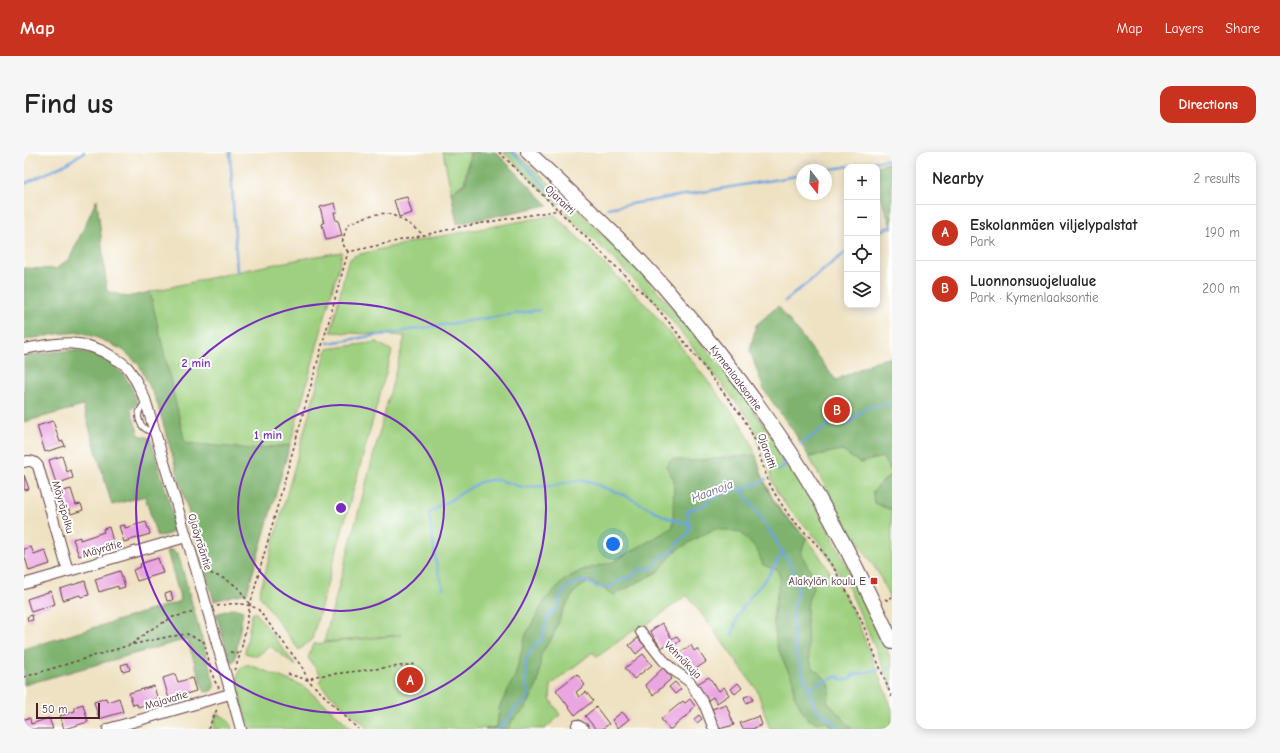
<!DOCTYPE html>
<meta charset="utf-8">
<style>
:root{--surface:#fff;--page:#f6f6f6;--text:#222;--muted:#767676;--line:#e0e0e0;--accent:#c8321e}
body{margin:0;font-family:"Comic Neue",sans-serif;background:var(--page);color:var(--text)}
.controls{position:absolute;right:12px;top:12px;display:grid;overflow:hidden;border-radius:8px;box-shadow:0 2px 10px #0003}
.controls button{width:36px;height:36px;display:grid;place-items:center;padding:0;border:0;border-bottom:1px solid var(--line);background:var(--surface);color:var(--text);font:20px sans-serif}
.compass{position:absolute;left:772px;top:12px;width:36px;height:36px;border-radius:50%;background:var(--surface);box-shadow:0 2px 10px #0003;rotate:163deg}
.scale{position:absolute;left:12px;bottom:10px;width:64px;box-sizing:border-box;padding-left:4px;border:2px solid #4a1f2b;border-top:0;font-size:11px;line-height:14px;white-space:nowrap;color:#4a1f2b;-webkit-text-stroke:3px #fff;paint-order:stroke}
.you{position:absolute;left:589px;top:392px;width:14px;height:14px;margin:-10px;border:3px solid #fff;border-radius:50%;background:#1a73e8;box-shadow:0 0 0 6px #1a73e833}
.badge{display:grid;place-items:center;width:26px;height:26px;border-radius:50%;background:var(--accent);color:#fff;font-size:13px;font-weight:700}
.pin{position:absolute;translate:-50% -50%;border:2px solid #fff;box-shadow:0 1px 4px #0006}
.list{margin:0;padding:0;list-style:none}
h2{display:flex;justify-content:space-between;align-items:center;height:52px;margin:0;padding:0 16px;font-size:17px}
h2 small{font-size:13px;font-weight:400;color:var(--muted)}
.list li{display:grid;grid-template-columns:26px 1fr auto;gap:12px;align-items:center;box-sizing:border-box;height:56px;padding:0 16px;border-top:1px solid var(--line)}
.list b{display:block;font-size:15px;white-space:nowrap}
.list p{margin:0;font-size:13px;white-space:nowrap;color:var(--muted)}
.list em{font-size:13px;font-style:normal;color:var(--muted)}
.icon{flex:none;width:22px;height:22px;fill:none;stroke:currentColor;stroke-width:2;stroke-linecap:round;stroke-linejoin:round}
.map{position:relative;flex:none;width:868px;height:577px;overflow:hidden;border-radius:12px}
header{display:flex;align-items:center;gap:24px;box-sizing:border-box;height:56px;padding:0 20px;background:var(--accent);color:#fff}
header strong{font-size:19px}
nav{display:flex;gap:22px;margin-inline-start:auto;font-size:14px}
.intro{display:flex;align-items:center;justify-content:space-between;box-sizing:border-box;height:96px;padding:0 24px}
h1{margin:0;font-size:28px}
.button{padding:10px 18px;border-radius:12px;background:var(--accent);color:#fff;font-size:14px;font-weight:700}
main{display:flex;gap:24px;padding:0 24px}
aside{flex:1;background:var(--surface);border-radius:12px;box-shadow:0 2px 10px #0003}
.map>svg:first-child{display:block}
.green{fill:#9ed07f;stroke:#747855}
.forest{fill:#7eb26e;stroke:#64684c}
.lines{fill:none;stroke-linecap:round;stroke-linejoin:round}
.stream{stroke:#70a5dd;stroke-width:2.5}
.building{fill:#eaa6e0}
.lane-casing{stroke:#633c42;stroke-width:7}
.street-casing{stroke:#633c42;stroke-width:12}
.secondary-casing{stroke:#633c42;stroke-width:16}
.path{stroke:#633c42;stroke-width:1.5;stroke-dasharray:3 3;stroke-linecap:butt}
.lane{stroke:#fff;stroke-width:5}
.street{stroke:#fff;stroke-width:10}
.secondary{stroke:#fff;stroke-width:14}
.ring{fill:none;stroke:#7b2cbf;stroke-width:2}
.poi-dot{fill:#c8321e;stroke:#fff;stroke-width:1.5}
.labels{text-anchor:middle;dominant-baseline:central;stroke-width:4;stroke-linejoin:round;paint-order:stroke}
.street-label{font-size:11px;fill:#4a1f2b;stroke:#fff}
.poi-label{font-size:11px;fill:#4a1f2b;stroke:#fff;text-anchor:end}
.water-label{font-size:12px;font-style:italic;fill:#5b5b7b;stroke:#fff}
.centre{fill:#7b2cbf;stroke:#fff;stroke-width:2}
.ring-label{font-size:12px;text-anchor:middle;font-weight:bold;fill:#7b2cbf;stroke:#fff;stroke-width:4;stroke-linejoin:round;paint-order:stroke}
</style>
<header>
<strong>Map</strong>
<nav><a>Map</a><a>Layers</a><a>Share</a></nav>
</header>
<div class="intro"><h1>Find us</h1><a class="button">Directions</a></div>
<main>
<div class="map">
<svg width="868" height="577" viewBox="0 0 868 577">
<rect width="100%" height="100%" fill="#fff"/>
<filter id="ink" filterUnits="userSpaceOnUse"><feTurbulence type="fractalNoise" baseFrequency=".025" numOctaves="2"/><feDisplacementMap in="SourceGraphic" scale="8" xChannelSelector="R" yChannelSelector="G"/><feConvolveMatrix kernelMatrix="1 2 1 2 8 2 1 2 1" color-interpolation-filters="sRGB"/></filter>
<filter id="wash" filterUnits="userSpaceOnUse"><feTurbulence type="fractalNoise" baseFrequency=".012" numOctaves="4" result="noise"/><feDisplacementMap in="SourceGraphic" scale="16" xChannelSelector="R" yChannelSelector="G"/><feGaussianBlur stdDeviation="0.9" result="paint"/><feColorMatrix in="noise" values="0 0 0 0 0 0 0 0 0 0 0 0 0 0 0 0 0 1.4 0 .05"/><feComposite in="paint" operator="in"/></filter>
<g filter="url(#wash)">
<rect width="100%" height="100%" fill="#efe2c3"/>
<g class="green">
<polygon points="419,0 446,0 440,31 427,40"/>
<polygon points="480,0 490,0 501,9 537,42 540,49 534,53 480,1"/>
<path d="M546,56L554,58C582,86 612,114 638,144C682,194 723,247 760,302C800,362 832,432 863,497L868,512V537L847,486L825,437L796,392L787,380L766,359L753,340L747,327L745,312L727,269L641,160L582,99L545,65L542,60Z"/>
<polygon points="531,63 622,153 647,182 714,268 727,290 737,321 748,345 757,359 782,385 793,400 821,443 832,466 868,557 868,577 746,577 733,538 686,473 663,443 618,476 610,478 573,505 569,500 527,533 526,547 536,563 521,577 343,577 340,572 300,537 295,530 298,525 284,506 289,492 377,483 300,490 381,184 307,180 322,116 326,107 332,103 401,87"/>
<path d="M318,100L317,106L266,293L227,297L164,345L126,140C189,125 253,110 318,100Z"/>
<polygon points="353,190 368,199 288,487 275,498 235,443 303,197"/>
<polygon points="817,298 836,311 858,304 868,321 849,339 850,351 868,358 868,452 855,422 824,375 785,305"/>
<polygon points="228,461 232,461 272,514 246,494 233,504 221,501"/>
<path d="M226,513L279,534L312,562L328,577H226C222,565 205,522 219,514C221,513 224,513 226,513Z"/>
<path d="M192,562C202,565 205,567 208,577H189Z"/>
</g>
<g class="forest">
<polygon points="447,0 472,0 524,53 433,72 427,40 441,32"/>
<polygon points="868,10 868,77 853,36 853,15 848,15"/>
<polygon points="73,47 83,139 103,145 126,140 161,291 227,297 266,293 223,441 208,444 190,449 133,250 115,213 99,198 76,187 57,180 33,182 0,188 0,116 32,117 46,106"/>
<polygon points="754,154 812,228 852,209 868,205 868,358 850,351 849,339 868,321 858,305 836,311 817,298 785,305 770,280 740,238 726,199 732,173"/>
<path d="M46,198C70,200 95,211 106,233C109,238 111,245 113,251L107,258L115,283L126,286L152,372L151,378L145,382L133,385L121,344L88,353L59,254L0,270V204Z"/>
<path d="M732,303C737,323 744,344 757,360C765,369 773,377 782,385L777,402C781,410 788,419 789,427C791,436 786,441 784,450C782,462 783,495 786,508C788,521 806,524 806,537C806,541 804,545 803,549L828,577H809L807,574L801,569L794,571L783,567L770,543L769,528L762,515L753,494L749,467L756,424L753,418L739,413L733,398L717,381L692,376L671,387L650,400L635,419L590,443L566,429L552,438L539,458L529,484L517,502L514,531L501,558L488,568L485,577H461L473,575L475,556L491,524L502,482L522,447L540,428L558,418L589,410L649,375L650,328L642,314L647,307L666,309Z"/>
<polygon points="148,398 154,402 157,412 190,530 190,535 188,539 180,540 163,487 0,533 0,497 157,449 143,399"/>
<polygon points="210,456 219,459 211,508 208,510 205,506 192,462"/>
</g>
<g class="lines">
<g class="stream">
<polyline points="206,0 213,119"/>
<polyline points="488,0 536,49"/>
<polyline points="802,18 868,7"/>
<polyline points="0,32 42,12 60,0"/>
<polyline points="584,56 778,23"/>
<polyline points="853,80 868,74"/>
<polyline points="761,149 823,99"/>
<polyline points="304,191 515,158"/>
<polyline points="777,292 807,271 825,271 842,255 868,252"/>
<polyline points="754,319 761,314 757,308"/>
<polyline points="717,337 747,381 769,417 774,437 769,460 770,491 776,514 791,556 810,571 813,577"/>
<polyline points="419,436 413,416 405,361 456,330 466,328 475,328 498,335 529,334 549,329 564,329 602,344 642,365 666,373"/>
<polyline points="707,484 709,481 713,465 721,452 744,424 759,400"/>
<polyline points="864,517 868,517"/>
<path d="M784,534H790L814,524L818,528H825L829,523C838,522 846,518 855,518"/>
<path d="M474,577L482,570L493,554L503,549L506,541L501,533L503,523L501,510L508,497L518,487L523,466L532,457L539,440L545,434L552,431L561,429L574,435L584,436L597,428L608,424L616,417L628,416L635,407L648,400L655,389L664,382L666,374L663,362L666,357C682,355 679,351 691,345C707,337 727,337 742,327"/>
</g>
</g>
<g id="blocks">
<g class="building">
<polygon points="383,45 388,61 375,65 370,48"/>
<polygon points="311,51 313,60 310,60 312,69 314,68 318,84 302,88 298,72 300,71 296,55"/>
<polygon points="29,269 36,290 39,289 41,294 21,300 13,274"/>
<polygon points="38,304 43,320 47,318 49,326 32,332 25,308"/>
<polygon points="0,323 5,337 0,338"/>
<polygon points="47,337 52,353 57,352 59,358 47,362 45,357 41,358 35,340"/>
<polygon points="122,370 126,382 100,390 95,374 101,373 101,376"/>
<polygon points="85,375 90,393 55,404 49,387 56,385 56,388 80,380 79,377"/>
<polygon points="7,395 10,402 21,398 26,412 5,419 0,402 0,397"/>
<polygon points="134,406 139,421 113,429 109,418 117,415 116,412"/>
<polygon points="96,419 101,435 94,437 94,434 75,440 71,427"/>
<polygon points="61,429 65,443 57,445 56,443 39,448 36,437"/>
<polygon points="27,439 31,452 7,460 3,447"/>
<polygon points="147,440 149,448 143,449 141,442"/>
<polygon points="8,463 9,468 4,469 3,465"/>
<polygon points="638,471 648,487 652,484 656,489 646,496 644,492 637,496 626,479"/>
<polygon points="614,486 621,494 612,502 605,493"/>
<polygon points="667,493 670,499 673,497 682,510 670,518 667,514 663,516 653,502"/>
<polygon points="619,502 628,513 610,527 601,516"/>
<polygon points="104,511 106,518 99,520 97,513"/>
<polygon points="639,516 648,526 629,543 621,533"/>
<polygon points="151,522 154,530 168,526 172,539 145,547 139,526"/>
<polygon points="553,522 561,533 552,540 555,545 562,540 569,549 551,563 532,538"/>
<polygon points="685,525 695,539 700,535 705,543 693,551 689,545 684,548 673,532"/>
<polygon points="651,530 657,537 651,542 645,535"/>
<polygon points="714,531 718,536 711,542 707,537"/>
<polygon points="130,534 134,549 114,555 113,552 109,553 105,541"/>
<polygon points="727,543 729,548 722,551 720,545"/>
<polygon points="82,546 83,550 95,546 99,560 75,567 70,550"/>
<polygon points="666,547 671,554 666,558 667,560 647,577 645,577 637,567 659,549 661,551"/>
<polygon points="59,552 64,570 40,577 36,564 51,559 50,555"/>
<polygon points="702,552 710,573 695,577 688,557"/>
<polygon points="572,555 585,572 578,577 572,577 561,564"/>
<polygon points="598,560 605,567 594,576 588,568"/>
<polygon points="675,563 678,567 673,571 670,567"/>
<polygon points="735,564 738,573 728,577 719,577 716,571"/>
<polygon points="6,566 7,572 25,566 29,577 0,577 0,567"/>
</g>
</g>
</g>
<g filter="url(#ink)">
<use href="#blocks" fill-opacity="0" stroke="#633c42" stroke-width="1"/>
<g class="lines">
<defs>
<path id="lane" d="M122,250C109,262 114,277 131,281"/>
<g id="street">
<path d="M0,197C33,191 61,185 90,206C94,208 99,211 103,215C111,224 115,236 121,247L172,417L217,577"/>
<path d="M0,310C6,308 10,309 14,314L44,419"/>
<polyline points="0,432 162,385"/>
<polyline points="617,480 639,508 648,517 666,530 681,554 690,577"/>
<polyline points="553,573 560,577"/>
<polyline points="84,577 206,542"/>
</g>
<path id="secondary" d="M504,0C550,44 598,87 640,135C683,184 724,237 761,292C803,354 836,422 868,490"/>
</defs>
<use href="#lane" class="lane-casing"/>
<use href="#street" class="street-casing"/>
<use href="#secondary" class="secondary-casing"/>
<g class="path">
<polyline points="475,0 629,151 648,174 720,267 730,286 744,329 751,342 766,365 795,395 811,418 822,438 836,465 868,546"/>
<path d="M324,100L318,91L323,73C334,67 356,58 368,63C379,67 390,76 400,83"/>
<polyline points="181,419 201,427 214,435 226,453"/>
<polyline points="861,447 863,448 868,445"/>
<path d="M193,454C207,451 220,450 234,457L278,515L284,528L334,577"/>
<polyline points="108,492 126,478 149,465 171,460"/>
<polyline points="206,500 216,502"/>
<path d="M210,518C217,508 223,467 226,453L324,100L436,75L535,58L542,53"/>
<polyline points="264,522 284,528 292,524 393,512"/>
<polyline points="0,525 106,493 143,485 163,482 180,490 190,528 195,536"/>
<polyline points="184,577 194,555"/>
</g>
<use href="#lane" class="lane"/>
<use href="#street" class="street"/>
<use href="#secondary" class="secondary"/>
</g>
</g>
<g class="ring">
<circle cx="317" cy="356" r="103"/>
<circle cx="317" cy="356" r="205"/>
</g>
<rect class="poi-dot" x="846" y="425" width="8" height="8" rx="2"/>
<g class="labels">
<g class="street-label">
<text transform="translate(536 48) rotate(44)">Ojaraitti</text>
<text transform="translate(712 226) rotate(53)">Kymenlaaksontie</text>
<text transform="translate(743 299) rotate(71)">Ojaraitti</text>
<text transform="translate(39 355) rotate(74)">Mäyräpolku</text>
<text transform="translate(176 390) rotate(73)">Ojaäyrääntie</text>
<text transform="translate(78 397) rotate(-16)">Mäyrätie</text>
<text transform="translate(659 508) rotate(45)">Vehnäkuja</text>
<text transform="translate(142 548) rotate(-16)">Majavatie</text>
</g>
<g class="poi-label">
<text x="842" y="429">Alakylän koulu E</text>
</g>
<g class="water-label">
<text transform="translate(688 339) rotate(-21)">Haanoja</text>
</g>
</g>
<circle cx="317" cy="356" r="6" class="centre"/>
<g class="ring-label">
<text x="172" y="215">2 min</text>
<text x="244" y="287">1 min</text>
</g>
</svg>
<div class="controls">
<button>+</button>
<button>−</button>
<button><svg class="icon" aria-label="locate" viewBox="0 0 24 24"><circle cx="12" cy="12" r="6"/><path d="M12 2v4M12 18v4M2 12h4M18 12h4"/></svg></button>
<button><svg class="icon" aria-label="layers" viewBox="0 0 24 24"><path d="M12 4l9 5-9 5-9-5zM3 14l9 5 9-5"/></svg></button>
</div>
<svg class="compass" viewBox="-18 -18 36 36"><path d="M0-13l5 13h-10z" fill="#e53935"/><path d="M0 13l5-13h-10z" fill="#767676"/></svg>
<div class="scale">50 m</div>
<div class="you"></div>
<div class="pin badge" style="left:386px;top:528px">A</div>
<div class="pin badge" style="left:813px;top:258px">B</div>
</div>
<aside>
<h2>Nearby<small>2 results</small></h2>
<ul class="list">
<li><span class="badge">A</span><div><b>Eskolanmäen viljelypalstat</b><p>Park</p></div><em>190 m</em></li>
<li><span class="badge">B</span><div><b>Luonnonsuojelualue</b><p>Park · Kymenlaaksontie</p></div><em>200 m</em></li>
</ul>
</aside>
</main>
